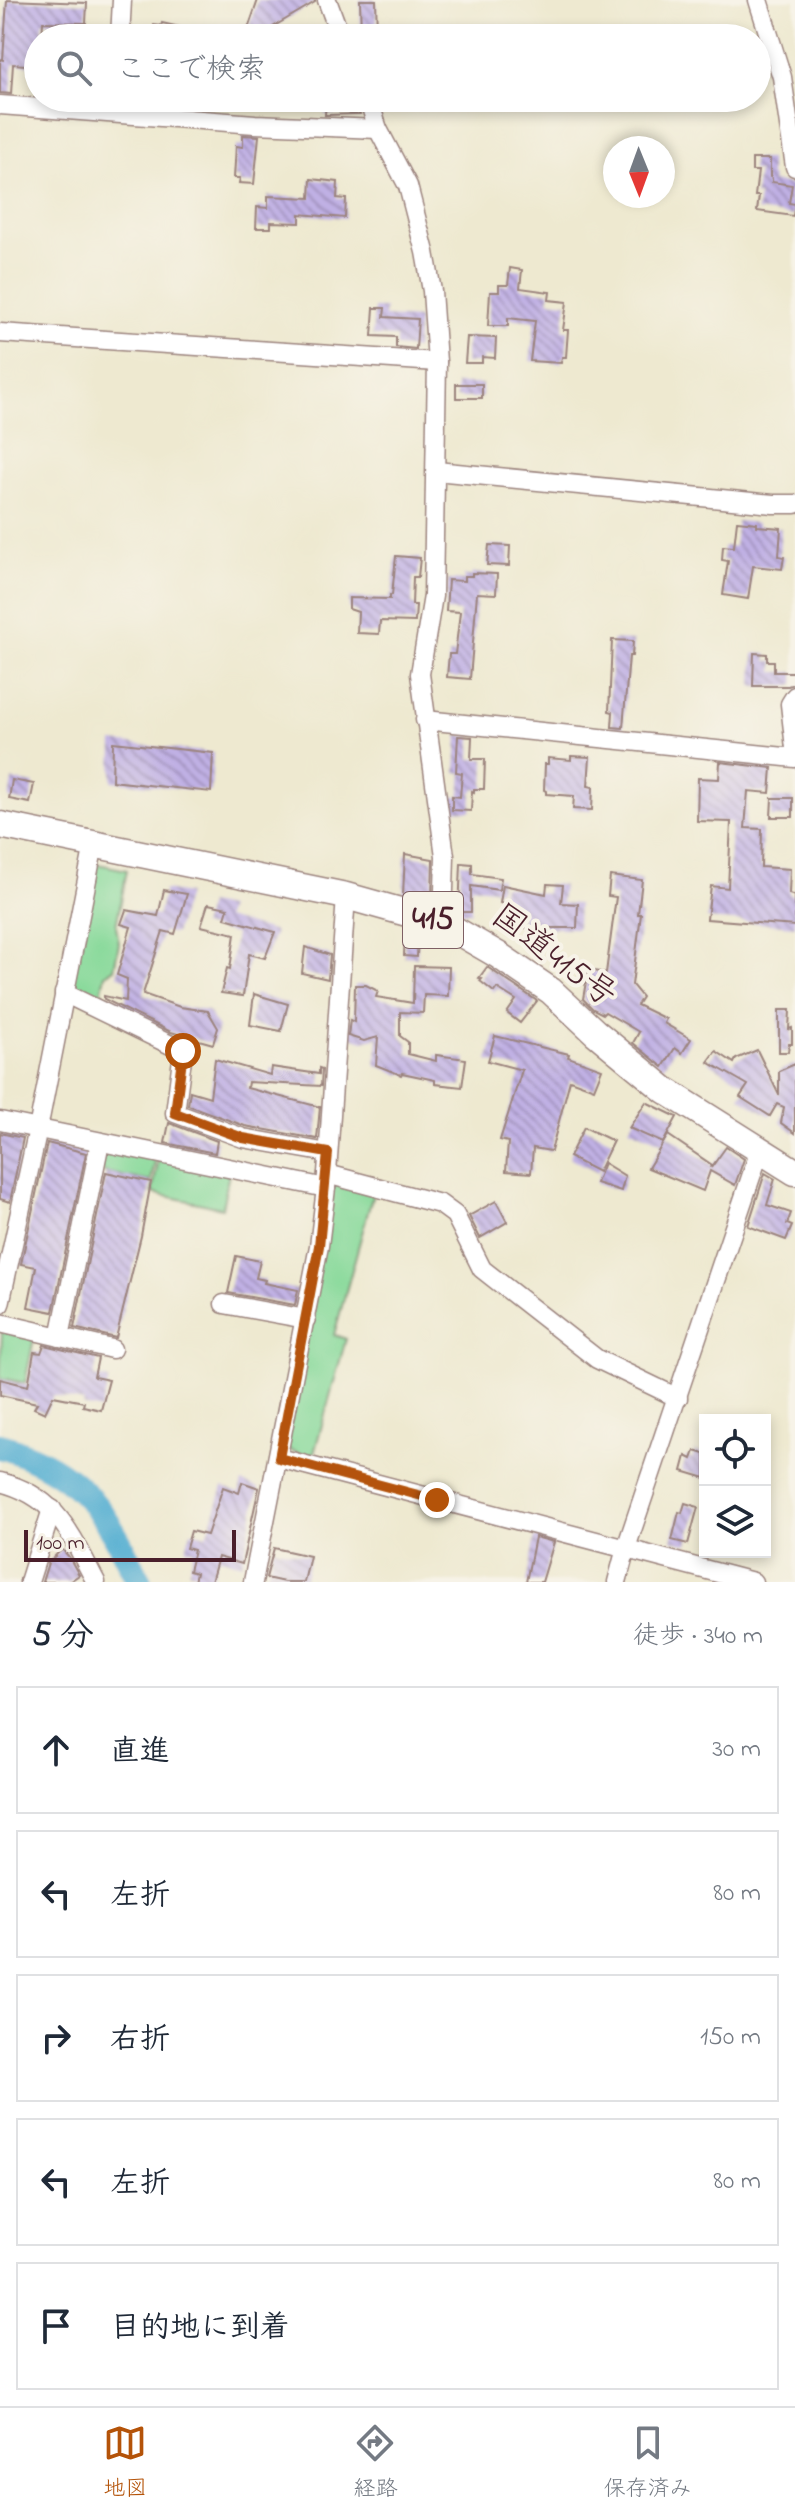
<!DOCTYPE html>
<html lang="ja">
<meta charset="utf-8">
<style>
:root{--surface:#fff;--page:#f2f2f3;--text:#1f2937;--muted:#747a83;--line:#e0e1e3;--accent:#b45309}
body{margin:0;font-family:"Indie Flower","Klee One",sans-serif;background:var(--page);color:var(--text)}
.controls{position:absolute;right:24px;bottom:24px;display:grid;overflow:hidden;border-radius:0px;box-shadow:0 4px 12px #0003}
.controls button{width:72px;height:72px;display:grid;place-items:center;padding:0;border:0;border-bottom:2px solid var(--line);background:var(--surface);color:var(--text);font:40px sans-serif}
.compass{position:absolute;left:603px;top:136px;width:72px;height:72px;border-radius:50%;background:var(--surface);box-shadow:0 4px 12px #0003;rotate:179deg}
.scale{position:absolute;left:24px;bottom:20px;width:212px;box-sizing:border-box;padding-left:8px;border:4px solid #4a1f2b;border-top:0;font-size:22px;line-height:28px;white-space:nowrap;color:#4a1f2b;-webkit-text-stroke:6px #f7f3e8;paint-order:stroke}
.stop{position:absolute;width:24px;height:24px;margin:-18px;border:6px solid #b45309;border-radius:50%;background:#fff}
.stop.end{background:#b45309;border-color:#fff;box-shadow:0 2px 8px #0008}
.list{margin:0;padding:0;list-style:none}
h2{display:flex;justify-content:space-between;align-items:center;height:104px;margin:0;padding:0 32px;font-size:34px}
h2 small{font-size:26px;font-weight:400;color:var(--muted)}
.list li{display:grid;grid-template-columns:52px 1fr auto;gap:24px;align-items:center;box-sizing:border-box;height:128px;margin:0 16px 16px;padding:0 16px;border:2px solid var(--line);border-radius:0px}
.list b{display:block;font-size:30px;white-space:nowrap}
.list em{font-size:26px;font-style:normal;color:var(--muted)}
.icon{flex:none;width:44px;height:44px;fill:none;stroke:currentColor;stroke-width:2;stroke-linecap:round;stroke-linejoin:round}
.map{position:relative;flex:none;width:795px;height:1582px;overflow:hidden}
.search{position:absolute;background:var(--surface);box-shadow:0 4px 12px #0003;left:24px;right:24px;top:24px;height:88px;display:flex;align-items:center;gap:20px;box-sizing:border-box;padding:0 28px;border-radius:44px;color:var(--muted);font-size:30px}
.sheet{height:824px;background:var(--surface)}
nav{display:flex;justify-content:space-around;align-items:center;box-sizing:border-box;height:112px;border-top:2px solid var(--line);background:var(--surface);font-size:22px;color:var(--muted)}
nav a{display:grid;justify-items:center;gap:4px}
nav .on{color:var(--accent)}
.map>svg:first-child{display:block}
.grass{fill:#87d99a;stroke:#687c62;stroke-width:2}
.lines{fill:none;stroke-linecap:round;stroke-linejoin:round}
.river{stroke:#53aed1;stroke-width:26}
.building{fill:url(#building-back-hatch)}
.minor-casing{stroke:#9c847e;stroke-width:21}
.highway-casing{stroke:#9c847e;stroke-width:29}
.minor{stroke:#fff;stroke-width:18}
.highway{stroke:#fff;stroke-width:26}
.route{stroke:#b45309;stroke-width:10}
.labels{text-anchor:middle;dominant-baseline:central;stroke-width:8;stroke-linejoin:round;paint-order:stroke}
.shield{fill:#f7f3e8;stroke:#7e5f64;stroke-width:2}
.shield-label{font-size:32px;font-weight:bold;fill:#4a1f2b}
.street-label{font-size:34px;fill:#4a1f2b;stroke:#f7f3e8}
</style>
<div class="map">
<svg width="795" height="1582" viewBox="0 0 795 1582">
<defs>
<pattern id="building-back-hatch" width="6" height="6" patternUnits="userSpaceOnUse" patternTransform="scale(2)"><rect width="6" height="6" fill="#c0b0e4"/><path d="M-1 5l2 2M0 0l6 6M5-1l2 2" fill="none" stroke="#9e8fb9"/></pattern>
</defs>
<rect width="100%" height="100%" fill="#f7f3e8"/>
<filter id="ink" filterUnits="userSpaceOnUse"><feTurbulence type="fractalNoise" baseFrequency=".0125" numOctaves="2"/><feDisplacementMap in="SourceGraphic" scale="16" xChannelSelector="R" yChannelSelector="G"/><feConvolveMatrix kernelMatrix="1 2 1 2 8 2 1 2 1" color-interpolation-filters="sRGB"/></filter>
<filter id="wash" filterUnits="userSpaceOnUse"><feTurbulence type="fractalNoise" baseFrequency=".006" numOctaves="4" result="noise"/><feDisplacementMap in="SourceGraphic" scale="32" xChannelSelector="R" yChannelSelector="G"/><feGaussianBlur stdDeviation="1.8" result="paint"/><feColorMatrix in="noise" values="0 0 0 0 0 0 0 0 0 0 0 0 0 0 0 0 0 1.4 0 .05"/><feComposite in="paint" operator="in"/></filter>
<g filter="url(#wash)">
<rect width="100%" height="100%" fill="#eee9d0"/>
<g class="grass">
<polygon points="93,863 127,870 116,926 119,943 114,969 105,974 100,1000 94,1004 68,992"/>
<polygon points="104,1146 156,1156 151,1182 100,1171"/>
<polygon points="159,1158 229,1173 222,1208 152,1193"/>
<polygon points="331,1181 374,1190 334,1335 346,1339 313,1457 286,1449"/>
<polygon points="2,1332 34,1338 25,1383 0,1378"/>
</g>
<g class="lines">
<path class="river" d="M0,1446C10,1448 20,1453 30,1457C90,1483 112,1525 139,1582"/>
</g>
<g id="blocks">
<g class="building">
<polygon points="7,0 87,3 86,23 43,22 42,38 38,38 38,66 13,64 11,94 0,93 0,59 3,60"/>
<polygon points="258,0 315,0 315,2 261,34 248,29"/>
<polygon points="360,0 376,0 377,32 361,33"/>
<polygon points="162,23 206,33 205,38 151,38 154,25 161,26"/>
<polygon points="326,99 357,102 360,114 325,115"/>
<polygon points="243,135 259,136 254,184 239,183 240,178 234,178 236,146 243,147"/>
<polygon points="752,159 770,159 770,177 772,178 772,182 792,185 789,203 795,204 793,216 757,211 759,196 755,196 758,171 752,171"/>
<polygon points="311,179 338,182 337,198 346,199 345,218 300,214 300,223 271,222 271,228 256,228 257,207 268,208 268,196 310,198"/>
<polygon points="510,268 522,270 520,288 550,292 549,300 567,302 563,330 568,330 566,357 562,357 561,363 530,361 535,321 508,318 508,326 488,326 490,292 499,292 499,285 508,285"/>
<polygon points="374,308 385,308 384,317 418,319 416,349 396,347 396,337 372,336"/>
<polygon points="467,337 496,338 495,358 482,357 482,363 465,363"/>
<rect x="456" y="384" width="26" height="14"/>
<polygon points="737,521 757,523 757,526 781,528 779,556 784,557 782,569 753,566 748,599 723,595 728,561 722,560 723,546 734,547"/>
<polygon points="489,545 510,546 509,566 487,565"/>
<polygon points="396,556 420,558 418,577 413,577 412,605 416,605 415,622 380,621 379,634 357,633 358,612 349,609 349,598 390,599 390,595 392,595"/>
<polygon points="472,573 497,574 496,594 477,593 470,679 447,677 449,654 455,654 460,612 446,611 448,580 464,581 464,576 472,576"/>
<polygon points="612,640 633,641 632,656 629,656 623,728 612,727 613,712 609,711"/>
<polygon points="754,653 767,654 767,661 774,661 774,672 794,672 794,684 788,686 753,686"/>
<polygon points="458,736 472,737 471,759 485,759 484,789 474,789 474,792 472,791 471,811 452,810 452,796 460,797 462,773 456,772"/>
<polygon points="113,742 213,753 211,792 112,781"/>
<polygon points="571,756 590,757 588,786 593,787 592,810 573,809 574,796 546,794 546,791 544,790 545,764 548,764 548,758 571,760"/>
<polygon points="720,762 772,768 770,793 748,791 745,828 762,829 761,867 790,869 789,894 795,896 795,926 707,919 711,886 728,888 731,822 697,821 698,778 719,779"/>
<polygon points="12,780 34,784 30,803 9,799"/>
<polygon points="772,798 793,798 793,817 771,817"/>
<polygon points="405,854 433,859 432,899 403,895"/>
<polygon points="461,863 472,864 472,874 501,878 499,890 471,886 471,912 459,912"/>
<polygon points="610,876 642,880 638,914 641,914 632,985 642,997 637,1005 666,1019 664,1023 691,1039 682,1053 675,1048 663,1067 633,1043 639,1032 605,1012 603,1014 593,1009 583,999 588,970 606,973 616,897 608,896"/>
<polygon points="547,884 563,885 561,903 578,904 577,928 521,928 522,908 500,903 503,885 546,894"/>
<polygon points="164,890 187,894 175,934 163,931 143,994 180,1007 208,1011 218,1028 213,1044 171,1032 104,999 104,996 126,1001 127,979 117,975 131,927 121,924 126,910 158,916"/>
<polygon points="208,904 228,908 225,918 275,932 265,958 249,954 243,996 221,993 227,968 230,969 235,934 201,926"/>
<polygon points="405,929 418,933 417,957 404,956"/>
<polygon points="305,947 330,955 328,979 302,973"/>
<polygon points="414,966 449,967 448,996 424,995 423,1013 400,1012 400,1036 408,1042 408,1054 436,1061 436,1055 466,1059 462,1087 435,1084 435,1080 402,1073 401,1075 376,1065 378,1037 364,1041 348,1036 350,1020 354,1022 355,985 366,985 378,991 376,997 413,1003"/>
<polygon points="487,967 537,1001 520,1023 507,1013 516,1000 497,988 494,992 480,981 482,979 479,978"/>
<polygon points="254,994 288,1004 281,1031 250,1025"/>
<polygon points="779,1010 790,1010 789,1029 792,1028 792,1044 789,1044 788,1052 779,1052"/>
<polygon points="495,1036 569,1054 568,1057 602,1069 594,1089 570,1080 551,1151 533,1148 531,1173 506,1171 508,1142 500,1140 522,1070 488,1061"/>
<polygon points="757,1050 779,1095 779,1071 795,1064 795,1133 781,1123 784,1107 777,1104 770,1116 740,1097 748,1085 708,1062 716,1051 734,1063 736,1059"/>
<polygon points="215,1059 270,1075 271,1067 319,1074 319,1068 322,1069 321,1086 248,1082 247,1088 320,1107 317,1139 245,1126 188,1105 190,1091 210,1097"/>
<polygon points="646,1102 677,1117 663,1143 629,1128"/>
<polygon points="169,1123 217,1141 215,1153 165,1143"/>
<polygon points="584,1127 613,1141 598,1172 569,1157"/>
<polygon points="0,1133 23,1138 10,1202 0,1199"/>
<polygon points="668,1135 712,1165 711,1168 726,1147 744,1159 735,1185 710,1171 703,1191 648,1168"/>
<polygon points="47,1143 86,1153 53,1312 28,1307 36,1267 21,1264"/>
<polygon points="604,1163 625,1176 621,1191 596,1183"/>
<polygon points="106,1172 151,1182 141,1236 116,1338 74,1328"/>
<polygon points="765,1173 775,1179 767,1205 791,1213 787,1224 792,1226 786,1240 748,1226"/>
<polygon points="496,1201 507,1222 480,1238 469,1216"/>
<polygon points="236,1256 260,1261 256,1278 265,1280 264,1283 298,1290 295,1305 228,1293"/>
<polygon points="44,1345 98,1358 94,1377 109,1380 101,1410 83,1406 84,1402 53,1396 45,1413 34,1408 37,1403 0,1395 0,1379 28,1386 34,1352 41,1353"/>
<polygon points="695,1451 705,1454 705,1478 682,1471 686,1456 692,1459"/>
<polygon points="242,1482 259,1488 242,1564 218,1557 211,1582 194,1582 196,1573 189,1571 194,1550 186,1548 191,1531 207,1535 223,1487 239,1493"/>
<polygon points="685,1503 698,1507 688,1544 672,1540 679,1512 682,1513"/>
<polygon points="535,1537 554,1542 542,1582 526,1582"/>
<polygon points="274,1548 310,1556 304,1582 284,1582 266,1578"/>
<polygon points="62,1549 69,1557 79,1575 69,1582 42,1582 48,1563"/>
</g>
</g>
</g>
<g filter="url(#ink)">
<use href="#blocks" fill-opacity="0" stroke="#9c847e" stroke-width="2"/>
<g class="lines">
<defs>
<g id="minor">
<polyline points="327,0 341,38"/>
<polyline points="758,0 782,77 795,167"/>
<polyline points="120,38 122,0"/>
<polyline points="368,98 378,129 408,186 425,252 432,291 437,362 433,596 420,674 445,856 443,923"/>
<polyline points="0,105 255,124 378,129"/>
<polyline points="0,333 437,362"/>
<polyline points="436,471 773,504 795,504"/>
<polyline points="795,696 790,704 795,748"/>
<polyline points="425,720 795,758"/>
<polyline points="64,993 183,1051 175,1113 243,1138 328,1153"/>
<polyline points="0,1121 326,1188"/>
<polyline points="327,1174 440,1204 455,1215 482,1269 597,1359 678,1398"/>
<polyline points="0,1304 38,1129 94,844"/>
<polyline points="224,1304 306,1319"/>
<polyline points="0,1323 112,1349"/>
<polyline points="60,1337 100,1142"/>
<polyline points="279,1458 753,1582"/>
<path d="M0,1482C57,1496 71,1535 96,1582"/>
<polyline points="29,1582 52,1509"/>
<polyline points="253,1582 319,1246 326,1188 346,896"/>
<polyline points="617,1582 626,1548 760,1150"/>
</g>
<polyline id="highway" points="0,825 346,896 443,923 498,955 551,991 595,1032 665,1090 795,1172"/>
</defs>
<use href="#minor" class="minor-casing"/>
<use href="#highway" class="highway-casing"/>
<use href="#minor" class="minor"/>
<use href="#highway" class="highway"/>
</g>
</g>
<g class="lines" filter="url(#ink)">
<polyline class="route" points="183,1051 175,1113 243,1138 328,1153 319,1246 279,1458 437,1500"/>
</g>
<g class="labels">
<rect class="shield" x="403" y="892" width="60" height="56" rx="6"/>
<g class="shield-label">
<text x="433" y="920">415</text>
</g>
<g class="street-label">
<text transform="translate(553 957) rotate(37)">国道415号</text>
</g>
</g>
</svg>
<div class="controls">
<button><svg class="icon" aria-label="locate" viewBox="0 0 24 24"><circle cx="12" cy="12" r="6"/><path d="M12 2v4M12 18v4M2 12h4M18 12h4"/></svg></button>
<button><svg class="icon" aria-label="layers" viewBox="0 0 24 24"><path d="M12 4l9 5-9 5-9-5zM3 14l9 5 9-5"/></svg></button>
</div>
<svg class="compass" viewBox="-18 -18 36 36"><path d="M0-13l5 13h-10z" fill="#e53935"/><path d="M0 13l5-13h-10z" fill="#747a83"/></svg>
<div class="scale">100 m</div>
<div class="stop" style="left:183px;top:1051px"></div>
<div class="stop end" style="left:437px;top:1500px"></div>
<div class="search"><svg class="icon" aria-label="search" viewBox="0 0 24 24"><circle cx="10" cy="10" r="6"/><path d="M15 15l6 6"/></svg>ここで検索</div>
</div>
<section class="sheet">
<h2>5 分<small>徒歩 · 340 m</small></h2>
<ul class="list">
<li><svg class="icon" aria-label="ahead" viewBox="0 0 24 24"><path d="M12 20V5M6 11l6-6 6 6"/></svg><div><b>直進</b></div><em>30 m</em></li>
<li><svg class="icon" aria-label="left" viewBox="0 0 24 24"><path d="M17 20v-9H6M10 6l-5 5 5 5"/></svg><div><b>左折</b></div><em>80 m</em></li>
<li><svg class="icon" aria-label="right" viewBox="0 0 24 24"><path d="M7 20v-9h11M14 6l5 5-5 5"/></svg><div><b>右折</b></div><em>150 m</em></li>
<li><svg class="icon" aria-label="left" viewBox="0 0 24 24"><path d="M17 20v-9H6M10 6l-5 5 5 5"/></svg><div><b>左折</b></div><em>80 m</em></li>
<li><svg class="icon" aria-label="arrive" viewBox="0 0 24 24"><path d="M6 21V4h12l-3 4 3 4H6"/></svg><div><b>目的地に到着</b></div></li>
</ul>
</section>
<nav>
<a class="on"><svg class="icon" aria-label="map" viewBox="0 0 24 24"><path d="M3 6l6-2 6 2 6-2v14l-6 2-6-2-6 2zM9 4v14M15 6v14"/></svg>地図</a>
<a><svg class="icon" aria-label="directions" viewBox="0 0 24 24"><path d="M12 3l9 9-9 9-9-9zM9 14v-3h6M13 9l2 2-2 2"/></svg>経路</a>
<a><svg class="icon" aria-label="saved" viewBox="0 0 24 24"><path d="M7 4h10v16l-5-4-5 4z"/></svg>保存済み</a>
</nav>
